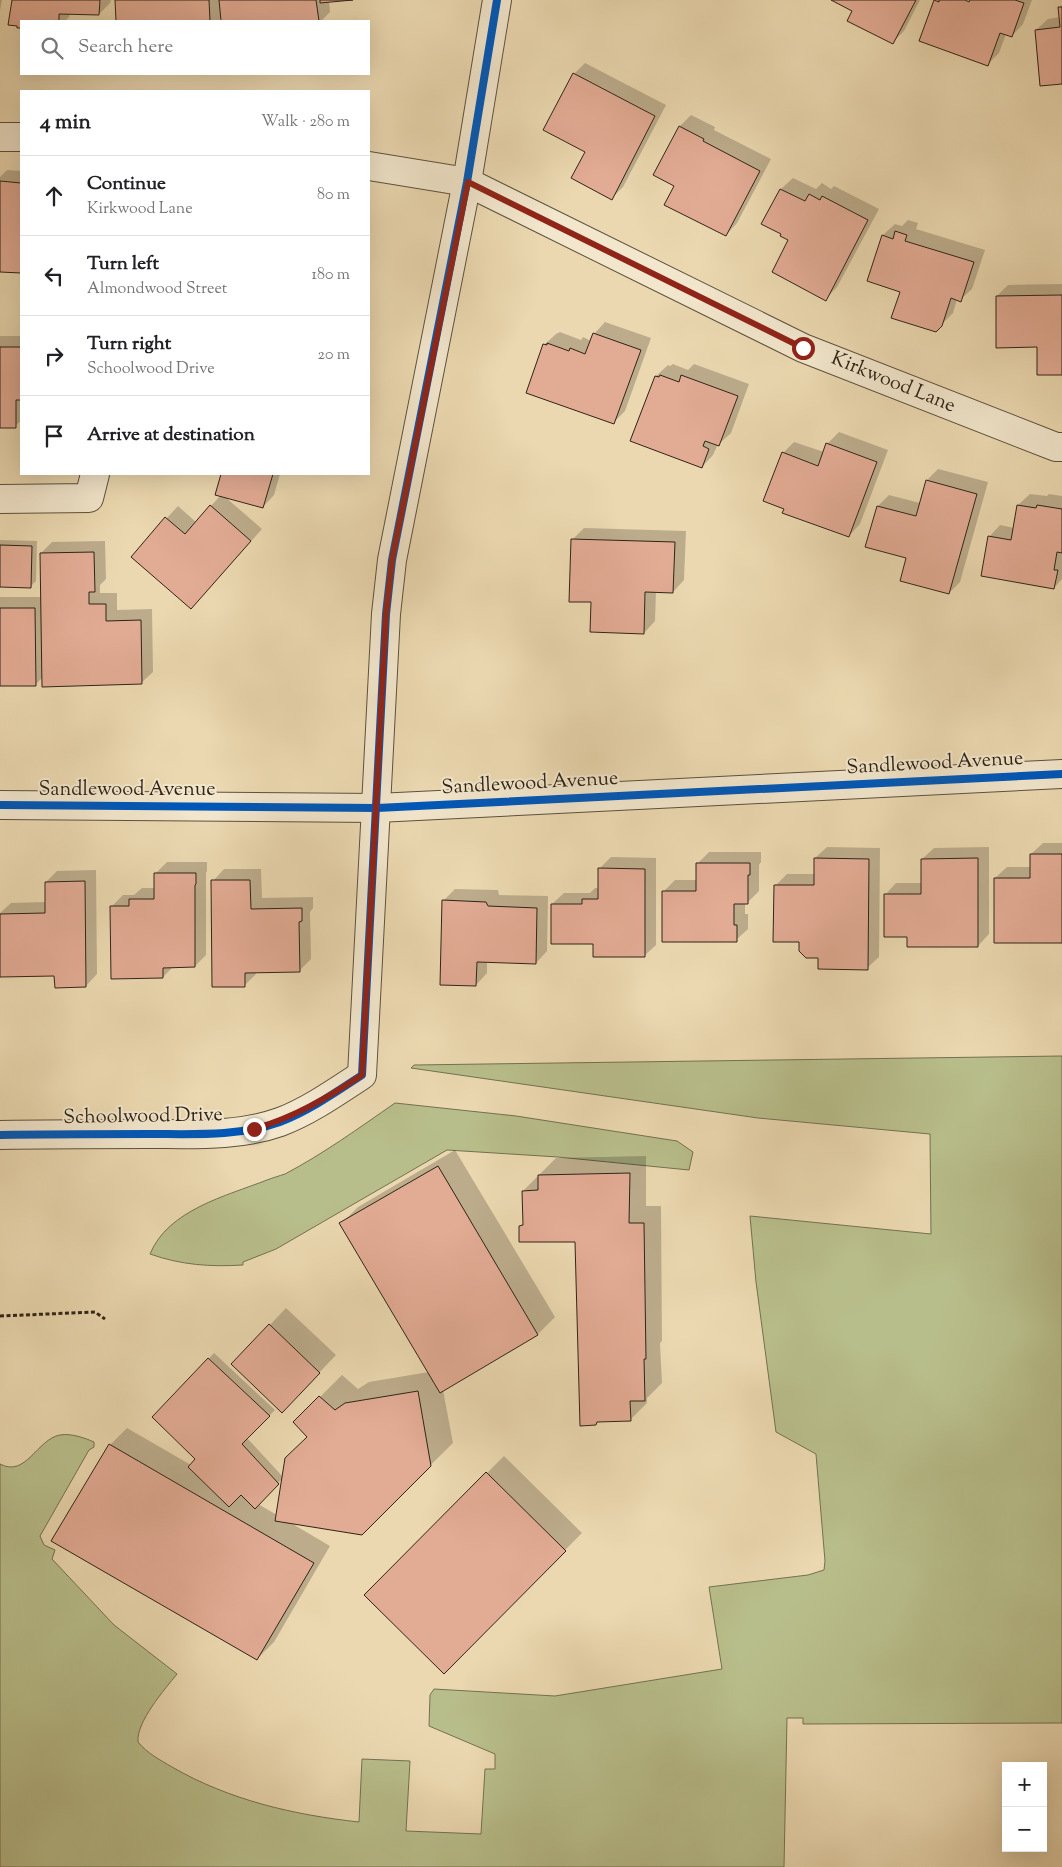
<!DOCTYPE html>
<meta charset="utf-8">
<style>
:root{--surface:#fff;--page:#f2f2f2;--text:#202124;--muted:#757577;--line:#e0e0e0}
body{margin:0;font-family:"Sorts Mill Goudy",serif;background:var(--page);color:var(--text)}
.controls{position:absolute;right:15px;bottom:15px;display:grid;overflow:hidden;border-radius:0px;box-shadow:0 5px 20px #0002}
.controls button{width:45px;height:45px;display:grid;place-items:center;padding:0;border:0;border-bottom:1px solid var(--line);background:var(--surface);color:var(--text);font:25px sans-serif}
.stop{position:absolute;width:15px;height:15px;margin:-11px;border:4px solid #8f2418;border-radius:50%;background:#fff}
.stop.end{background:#8f2418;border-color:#fff;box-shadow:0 1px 5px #0008}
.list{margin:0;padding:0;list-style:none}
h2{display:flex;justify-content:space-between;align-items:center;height:65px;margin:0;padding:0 20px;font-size:21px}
h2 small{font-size:16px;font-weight:400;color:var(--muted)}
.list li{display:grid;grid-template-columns:32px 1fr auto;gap:15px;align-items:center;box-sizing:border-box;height:80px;padding:0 20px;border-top:1px solid var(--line)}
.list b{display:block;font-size:19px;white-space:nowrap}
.list p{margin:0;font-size:16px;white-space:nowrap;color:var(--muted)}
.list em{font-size:16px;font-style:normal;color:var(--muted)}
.icon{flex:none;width:28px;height:28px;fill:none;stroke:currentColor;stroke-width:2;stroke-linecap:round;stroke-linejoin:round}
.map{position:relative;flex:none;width:1062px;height:1867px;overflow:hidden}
.search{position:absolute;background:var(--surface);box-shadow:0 5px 20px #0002;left:20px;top:20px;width:350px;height:55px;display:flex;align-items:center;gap:12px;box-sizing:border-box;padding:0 18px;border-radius:0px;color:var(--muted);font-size:19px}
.panel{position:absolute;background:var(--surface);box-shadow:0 5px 20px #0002;left:20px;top:90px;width:350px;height:385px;border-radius:0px}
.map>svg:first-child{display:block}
.green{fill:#b8be8b;stroke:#747151}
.shadow{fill:#0003;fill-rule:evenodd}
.building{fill:#e2ab94;stroke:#2f2417}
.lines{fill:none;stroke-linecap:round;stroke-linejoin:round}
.minor-casing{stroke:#5e513d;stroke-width:30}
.path{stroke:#2f2417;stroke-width:3;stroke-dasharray:4 2.5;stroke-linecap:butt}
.minor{stroke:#f2e6cc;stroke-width:28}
.cycleway-casing{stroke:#f2e6cc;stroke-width:11}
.cycleway{stroke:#0057b8;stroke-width:8}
.route{stroke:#8f2418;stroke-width:6}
.labels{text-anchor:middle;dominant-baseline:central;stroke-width:4;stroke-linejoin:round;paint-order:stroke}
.street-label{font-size:20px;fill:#2f2417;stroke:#f2e6cc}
</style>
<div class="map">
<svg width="1062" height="1867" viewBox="0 0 1062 1867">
<rect width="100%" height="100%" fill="#ebd8b0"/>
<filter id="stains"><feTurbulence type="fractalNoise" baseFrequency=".004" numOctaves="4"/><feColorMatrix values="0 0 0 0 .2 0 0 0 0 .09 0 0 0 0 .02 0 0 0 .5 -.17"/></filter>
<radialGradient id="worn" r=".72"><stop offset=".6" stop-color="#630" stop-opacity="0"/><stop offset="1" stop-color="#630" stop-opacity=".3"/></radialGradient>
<g class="green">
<path d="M1062,1056V1723L803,1724V1718H787L784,1867H0V1464C26,1478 37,1439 60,1435C71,1433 85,1438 94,1442V1447L89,1450L40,1536L44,1545L55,1550L52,1559L114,1625L177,1674C165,1689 136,1722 138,1742C147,1753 160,1760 172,1767C229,1800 294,1815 359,1822L362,1759L410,1761L406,1831L481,1834L485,1769H495V1754L429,1726L430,1695L434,1689L555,1696L722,1669L709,1587L808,1575L824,1570L825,1561L816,1454L776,1432L756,1282L750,1216L931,1234L930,1134L758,1118L411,1068L414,1065Z"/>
<path d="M395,1103L516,1116L677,1141L693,1152L689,1170L558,1157L447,1150L276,1249L243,1262V1265C210,1267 181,1265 150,1254C168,1210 226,1196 267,1180C272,1178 279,1176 285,1174C323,1154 359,1128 395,1103Z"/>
</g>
<g class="shadow">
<polygon points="0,0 2,0 0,10"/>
<polygon points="13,0 111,0 110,3 99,14 70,13 69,17 65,21 21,21 21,27 18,27 18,25 10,24"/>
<polygon points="116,0 338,0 329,1 330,12 321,21 223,21 222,17 218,21 186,21 186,19 169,21 117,21"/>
<polygon points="834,0 920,0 904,31 893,42 854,10"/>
<polygon points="936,0 1032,0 1023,24 1012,36 1006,34 999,53 987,65"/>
<polygon points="1062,5 1062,83 1036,30 1048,19 1060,17 1059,8"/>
<polygon points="585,63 666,105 623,187 612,198 574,74"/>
<polygon points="691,115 715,127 714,130 771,159 737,223 726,235 675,185 654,175 680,126"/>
<polygon points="7,170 21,171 21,272 0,270 0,177"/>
<polygon points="793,178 816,189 822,183 831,189 834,186 879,209 837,287 826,299 790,240 783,234 763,223 781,189"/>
<polygon points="908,220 918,223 916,229 985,250 972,289 960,300 957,299 953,313 935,331 901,291 869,281 883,235 895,224 902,226"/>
<polygon points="1062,284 1062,374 997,296 1008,285"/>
<polygon points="605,322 651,338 625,411 613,423 544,345 556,334 560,332 581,340 583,337 591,341 594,334"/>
<polygon points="0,336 21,336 21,421 15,426 0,426"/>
<polygon points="673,364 688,370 694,364 749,384 731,433 719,444 718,444 713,455 702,467 656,376 668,365 670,366"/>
<polygon points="839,432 888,450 860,524 849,536 783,453 794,442 824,452 827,444"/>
<polygon points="938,469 988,482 960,582 949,593 907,557 878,506 889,495 920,503 927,480"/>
<polygon points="222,474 280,474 274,495 263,507 224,496 262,529 191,608 132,556 178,506 196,522 221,495 216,494"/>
<polygon points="1030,494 1047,496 1049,494 1062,496 1062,579 1054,588 989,537 1000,525 1014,528 1018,505"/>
<polygon points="584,528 686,531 684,580 673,592 656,591 655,621 644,633 592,601 572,540"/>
<polygon points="0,540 37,541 36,581 30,587 0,586"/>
<polygon points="105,541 106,579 100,585 100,593 117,593 117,610 152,609 153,672 141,683 43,677 35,685 0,685 0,597 42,597 41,553 52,542"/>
<polygon points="1043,843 1062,843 1062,942 995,878 1007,867 1031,867 1031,854"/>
<polygon points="827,847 880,848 879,957 867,968 819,957 801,941 776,885 787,874 815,874 815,858"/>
<polygon points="989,847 989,934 978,946 908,935 885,895 896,883 923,883 922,859 934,848"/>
<polygon points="709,852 761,852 761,862 759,865 759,891 747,903 745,903 745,914 748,914 748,929 736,940 663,892 675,880 697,880 697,864"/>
<polygon points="611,857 656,858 656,945 644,956 594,943 552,904 564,893 590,893 595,888 599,888 599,869"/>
<polygon points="167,862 207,862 207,871 206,873 206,955 195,966 174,966 163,977 111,907 123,895 134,895 142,888 155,888 155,874"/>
<polygon points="224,869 261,869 262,898 313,897 313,908 310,912 311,959 299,971 256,971 256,974 244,986 213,881"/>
<polygon points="96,870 97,974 86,986 55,975 0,975 0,913 11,903 46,902 46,882 57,871"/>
<polygon points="455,889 498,890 499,895 548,896 547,951 536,963 487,961 487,973 476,985 443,901"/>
<path d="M455,1150L555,1317L538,1334L443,1390L453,1443L361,1534L291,1523L330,1546L274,1642L257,1659L110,1445L127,1428L191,1465L196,1459L153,1417L214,1353L275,1410L247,1438L283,1477L308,1436L295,1422L342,1375L358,1389L369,1382L429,1372L341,1224L358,1207ZM283,1478L277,1515L258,1504Z"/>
<polygon points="646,1156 646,1206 661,1206 662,1341 660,1343 662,1383 647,1398 647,1403 630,1420 599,1421 596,1424 577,1240 520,1226 524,1223 523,1191 556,1158"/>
<polygon points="286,1308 336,1355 299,1394 270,1325"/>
<polygon points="504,1456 582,1533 444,1672 365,1595"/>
</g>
<g class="building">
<polygon points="12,0 100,0 99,15 59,14 59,21 21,21 21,28 17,28 17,26 8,25"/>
<polygon points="115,0 209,0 210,21 116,21"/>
<polygon points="219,0 316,0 319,21 221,21"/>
<polygon points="320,0 353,0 320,3"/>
<polygon points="831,0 916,0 893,44 847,21 852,11"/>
<polygon points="934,0 939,2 939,0 965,0 969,2 970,0 1015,0 1024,3 1012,37 1000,33 988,66 919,41"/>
<polygon points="1058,7 1062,7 1062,84 1040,86 1035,30 1060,27"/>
<polygon points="573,73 655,116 612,200 571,178 585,152 543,130"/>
<polygon points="679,126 704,139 703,141 760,171 726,236 664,205 674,186 653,175"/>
<polygon points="0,181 21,183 21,273 0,272"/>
<polygon points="780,189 805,201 809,194 820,200 822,196 868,220 826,301 772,272 788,240 780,236 781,234 761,224"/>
<polygon points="895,231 907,235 905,241 974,262 961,302 951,298 942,326 936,332 891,318 900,292 867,281 882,235 893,239"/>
<polygon points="1062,295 1062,375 1037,375 1037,347 996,348 996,296"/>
<polygon points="593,333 641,350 614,424 526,393 543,344 547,345 547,343 569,351 570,348 585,354"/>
<polygon points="0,347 21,347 21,400 16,400 16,428 0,428"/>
<polygon points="660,375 679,382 681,375 738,396 719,446 705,441 703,446 709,449 702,468 630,441 655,376 659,377"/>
<polygon points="826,443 877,462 849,537 782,513 784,509 763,501 782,452 818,466"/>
<polygon points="221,474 273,474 263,508 215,495"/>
<polygon points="926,480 977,494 949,594 900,581 906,558 865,547 877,506 916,516"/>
<polygon points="210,505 251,541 191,609 131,557 165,517 185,534"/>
<polygon points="1017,505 1036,508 1037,505 1062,509 1062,553 1057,552 1054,570 1058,570 1054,589 981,576 988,536 1011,540"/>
<polygon points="571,539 675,542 673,593 645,592 644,634 590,632 591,602 569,602"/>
<polygon points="0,545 32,546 31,588 0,587"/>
<polygon points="94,552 95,592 89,592 89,604 106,604 106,621 141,620 142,684 42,687 40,553"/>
<polygon points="0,608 35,608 36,686 0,686"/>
<polygon points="1030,854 1062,854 1062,943 994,943 994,878 1030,878"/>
<polygon points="814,858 869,859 868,970 818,969 818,958 806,958 799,951 799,942 773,942 774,885 814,885"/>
<polygon points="978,858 978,947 907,947 907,937 884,937 884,894 921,894 921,859"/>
<polygon points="696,863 750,863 750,875 748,875 748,904 734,904 734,925 737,925 737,942 662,942 662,891 696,891"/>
<polygon points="598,868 645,869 645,957 593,957 593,944 551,944 551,904 582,904 582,899 598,899"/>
<polygon points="154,873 196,873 196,884 195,885 195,967 163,968 163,978 111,979 110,906 129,906 129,899 154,899"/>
<polygon points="211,880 250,880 251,909 302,908 302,921 299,922 300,972 245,973 245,987 212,987"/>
<polygon points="85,881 86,987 55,988 54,976 0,977 0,914 45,913 45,882"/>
<polygon points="442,900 486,902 488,906 537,908 536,964 477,962 476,986 440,985"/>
<polygon points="438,1166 538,1335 440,1393 339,1223"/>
<polygon points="630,1173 629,1223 644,1223 646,1359 644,1359 645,1401 630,1401 631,1421 597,1422 596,1425 580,1426 575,1242 519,1242 519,1226 523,1225 522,1191 538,1190 538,1175"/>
<polygon points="269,1324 320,1373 282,1413 231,1364"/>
<polygon points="208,1358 270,1416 242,1444 279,1484 255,1509 241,1495 229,1507 188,1467 195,1459 152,1417"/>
<polygon points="418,1391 431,1466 362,1535 275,1521 285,1458 307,1437 293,1422 319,1396 335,1410 345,1403"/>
<polygon points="109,1444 314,1563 257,1660 51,1541"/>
<polygon points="486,1472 566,1551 444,1674 364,1595"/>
</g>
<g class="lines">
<defs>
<g id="minor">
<polyline points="0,137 21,137"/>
<polyline points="369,166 467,182 803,348 1056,447 1062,447"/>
<polyline points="0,499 89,498 95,474"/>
<polyline points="0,805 377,808 1062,774"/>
<path d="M0,1135C49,1134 99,1134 148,1134C192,1134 238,1137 280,1122C309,1111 336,1092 362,1075L386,614L392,560L467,182L497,0"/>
</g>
</defs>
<use href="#minor" class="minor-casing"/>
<polyline class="path" points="0,1316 95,1312 105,1319"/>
<use href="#minor" class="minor"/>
<defs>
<g id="cycleway">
<polyline points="0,805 377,808 1062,774"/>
<path d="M0,1135C49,1134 99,1134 148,1134C192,1134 238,1137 280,1122C309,1111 336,1092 362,1075L386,614L392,560L467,182L497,0"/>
</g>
</defs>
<use href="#cycleway" class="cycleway-casing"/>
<use href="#cycleway" class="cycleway"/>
</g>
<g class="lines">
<path class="route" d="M254,1129C295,1117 327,1098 362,1075L386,614L392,560L468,182L803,348"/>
</g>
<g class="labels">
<g class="street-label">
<text transform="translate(893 383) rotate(22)">Kirkwood Lane</text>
<text transform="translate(935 764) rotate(-3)">Sandlewood Avenue</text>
<text transform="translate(530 784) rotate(-3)">Sandlewood Avenue</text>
<text x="127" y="790">Sandlewood Avenue</text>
<text transform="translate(143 1117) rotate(-1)">Schoolwood Drive</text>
</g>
</g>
<rect width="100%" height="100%" filter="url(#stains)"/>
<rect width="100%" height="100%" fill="url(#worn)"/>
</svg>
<div class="controls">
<button>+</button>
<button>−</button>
</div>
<div class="stop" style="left:803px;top:348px"></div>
<div class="stop end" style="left:254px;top:1129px"></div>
<div class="search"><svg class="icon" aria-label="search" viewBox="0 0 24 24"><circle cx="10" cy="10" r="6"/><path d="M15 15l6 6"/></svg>Search here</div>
<section class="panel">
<h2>4 min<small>Walk · 280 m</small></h2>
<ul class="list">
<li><svg class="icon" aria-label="ahead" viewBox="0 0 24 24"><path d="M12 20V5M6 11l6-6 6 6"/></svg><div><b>Continue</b><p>Kirkwood Lane</p></div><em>80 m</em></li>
<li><svg class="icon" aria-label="left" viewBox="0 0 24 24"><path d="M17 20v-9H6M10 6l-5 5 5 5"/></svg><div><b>Turn left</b><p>Almondwood Street</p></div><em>180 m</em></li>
<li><svg class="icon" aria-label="right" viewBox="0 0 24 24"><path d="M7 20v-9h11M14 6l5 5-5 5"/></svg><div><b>Turn right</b><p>Schoolwood Drive</p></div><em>20 m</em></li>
<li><svg class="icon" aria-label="arrive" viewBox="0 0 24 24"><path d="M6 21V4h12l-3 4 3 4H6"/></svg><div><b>Arrive at destination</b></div></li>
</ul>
</section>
</div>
